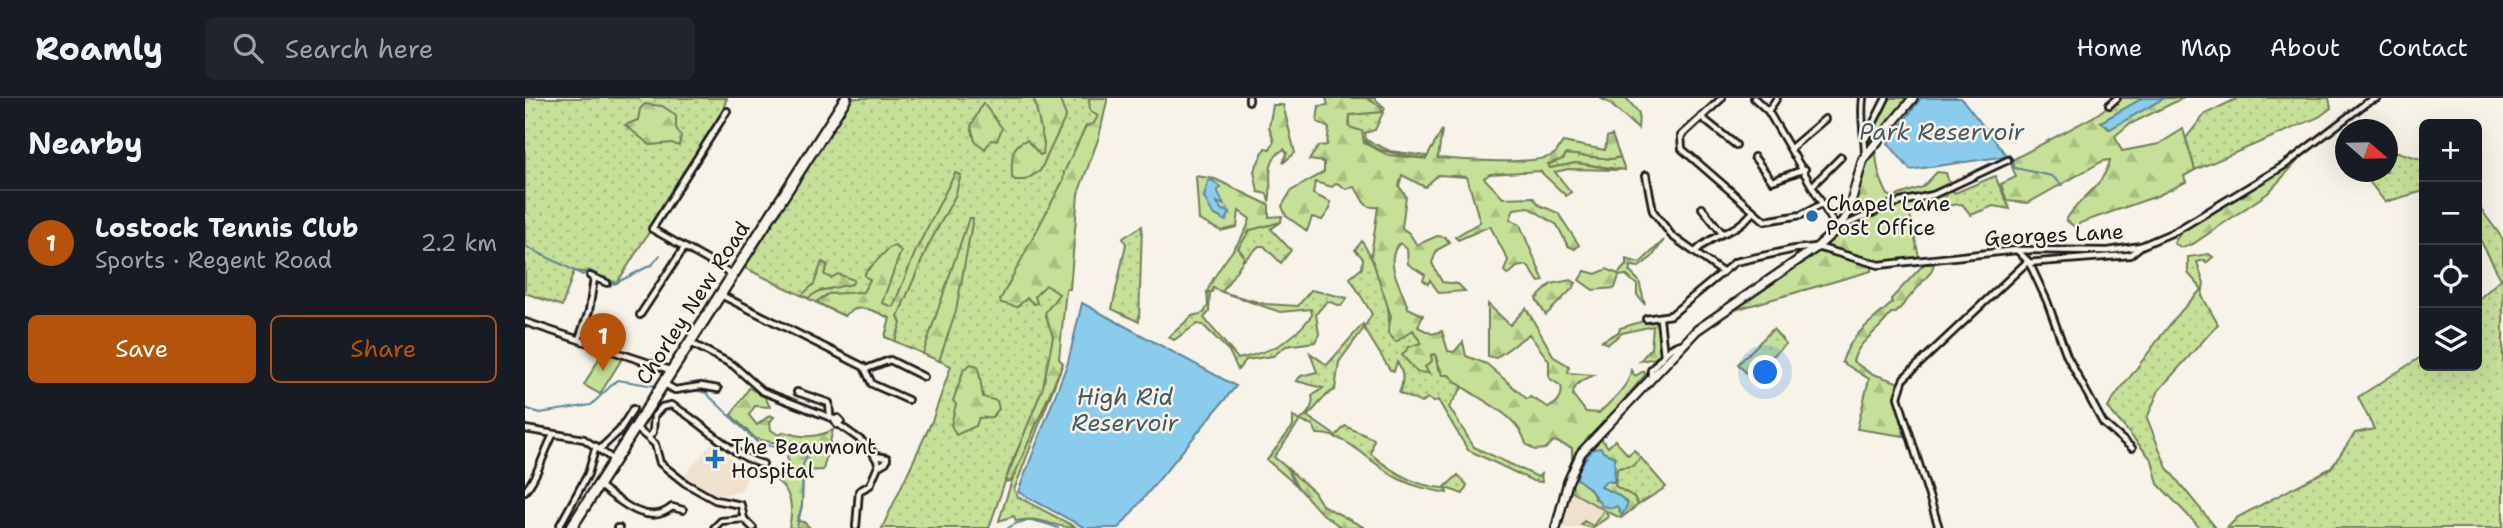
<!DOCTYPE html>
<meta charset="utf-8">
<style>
:root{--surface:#171b24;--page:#20242c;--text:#f1f3f6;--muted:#9ea1a6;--line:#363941;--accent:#b45309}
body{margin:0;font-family:"Shantell Sans",sans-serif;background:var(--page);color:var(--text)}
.controls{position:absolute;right:21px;top:21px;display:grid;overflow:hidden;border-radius:10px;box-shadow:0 7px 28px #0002}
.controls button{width:63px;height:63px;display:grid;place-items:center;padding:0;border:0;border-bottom:2px solid var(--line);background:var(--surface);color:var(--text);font:35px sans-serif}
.compass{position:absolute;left:1810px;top:21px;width:63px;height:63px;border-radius:50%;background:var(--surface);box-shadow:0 7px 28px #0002;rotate:110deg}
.you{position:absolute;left:1241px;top:275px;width:24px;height:24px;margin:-18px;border:5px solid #fff;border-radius:50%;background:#1a73e8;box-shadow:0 0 0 10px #1a73e833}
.badge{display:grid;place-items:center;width:46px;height:46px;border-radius:50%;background:var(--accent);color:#fff;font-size:23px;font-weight:700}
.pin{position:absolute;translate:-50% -58px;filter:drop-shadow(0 2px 4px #0008)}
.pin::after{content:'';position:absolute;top:37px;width:24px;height:21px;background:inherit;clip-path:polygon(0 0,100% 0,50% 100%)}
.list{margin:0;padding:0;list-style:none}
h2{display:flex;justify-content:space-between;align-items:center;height:91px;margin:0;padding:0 28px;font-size:30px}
h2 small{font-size:23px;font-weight:400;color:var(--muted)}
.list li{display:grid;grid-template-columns:46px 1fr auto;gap:21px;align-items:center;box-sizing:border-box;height:105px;padding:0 28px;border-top:2px solid var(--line)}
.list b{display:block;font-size:26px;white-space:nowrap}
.list p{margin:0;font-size:23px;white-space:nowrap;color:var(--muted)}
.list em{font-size:23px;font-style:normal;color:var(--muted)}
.actions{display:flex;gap:14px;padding:21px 28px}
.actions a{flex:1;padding:16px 0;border:2px solid var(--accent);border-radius:10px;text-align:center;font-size:24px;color:var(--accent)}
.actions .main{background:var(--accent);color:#fff}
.icon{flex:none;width:38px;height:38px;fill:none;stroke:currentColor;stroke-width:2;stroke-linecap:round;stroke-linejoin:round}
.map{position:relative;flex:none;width:1978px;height:430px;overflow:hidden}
header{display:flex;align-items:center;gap:42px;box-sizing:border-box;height:98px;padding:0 35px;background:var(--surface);border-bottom:2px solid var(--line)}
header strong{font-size:33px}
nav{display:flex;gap:38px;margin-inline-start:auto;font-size:24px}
.search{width:490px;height:63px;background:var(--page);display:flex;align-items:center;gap:18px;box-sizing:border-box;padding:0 24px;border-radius:10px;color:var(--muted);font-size:26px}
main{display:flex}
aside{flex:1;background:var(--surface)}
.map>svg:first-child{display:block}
.built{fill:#f0e1ce}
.grass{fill:url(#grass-dots);stroke:#717e5a;stroke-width:2}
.forest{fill:url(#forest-firs);stroke:#717e5a;stroke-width:2;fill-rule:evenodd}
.park{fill:#c6e097;stroke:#717e5a;stroke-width:2}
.water{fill:#8acceb;stroke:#5e8698;stroke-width:2}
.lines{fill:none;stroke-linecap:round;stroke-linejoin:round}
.stream{stroke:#5e8698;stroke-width:2}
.minor-casing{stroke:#1c1c1c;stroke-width:10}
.major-casing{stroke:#1c1c1c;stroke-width:12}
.highway-casing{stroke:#1c1c1c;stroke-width:14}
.minor{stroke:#f7f3e8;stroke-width:4.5}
.major{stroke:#f7f3e8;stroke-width:7}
.highway{stroke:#f7f3e8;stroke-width:9}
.poi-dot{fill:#1f6fb2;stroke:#f7f3e8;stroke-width:2.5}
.labels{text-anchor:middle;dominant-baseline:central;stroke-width:5;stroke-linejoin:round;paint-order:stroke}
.poi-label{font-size:21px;fill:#1c1c1c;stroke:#f7f3e8;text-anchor:start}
.street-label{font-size:21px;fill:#1c1c1c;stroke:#f7f3e8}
.water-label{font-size:23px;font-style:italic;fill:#425a64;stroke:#f7f3e8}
</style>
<header>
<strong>Roamly</strong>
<div class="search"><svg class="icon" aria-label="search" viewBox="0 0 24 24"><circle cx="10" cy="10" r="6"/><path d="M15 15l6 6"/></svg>Search here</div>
<nav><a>Home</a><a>Map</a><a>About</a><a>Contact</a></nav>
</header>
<main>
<aside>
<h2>Nearby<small></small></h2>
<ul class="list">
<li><span class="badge">1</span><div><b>Lostock Tennis Club</b><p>Sports · Regent Road</p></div><em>2.2 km</em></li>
</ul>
<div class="actions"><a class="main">Save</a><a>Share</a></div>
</aside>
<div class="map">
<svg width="1978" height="430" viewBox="0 0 1978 430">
<defs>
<pattern id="grass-dots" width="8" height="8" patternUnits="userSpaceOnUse" patternTransform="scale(1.75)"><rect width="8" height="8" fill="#c6e097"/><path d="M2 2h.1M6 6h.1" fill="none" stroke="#aac082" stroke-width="1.8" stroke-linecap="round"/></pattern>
<pattern id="forest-firs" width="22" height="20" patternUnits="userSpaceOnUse" patternTransform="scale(1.75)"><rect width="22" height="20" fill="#c6e097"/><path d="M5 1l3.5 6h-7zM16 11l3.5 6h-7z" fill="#aac082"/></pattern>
</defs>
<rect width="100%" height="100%" fill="#f7f3e8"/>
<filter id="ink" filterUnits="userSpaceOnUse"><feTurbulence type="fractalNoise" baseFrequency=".0143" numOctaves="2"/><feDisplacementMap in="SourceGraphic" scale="14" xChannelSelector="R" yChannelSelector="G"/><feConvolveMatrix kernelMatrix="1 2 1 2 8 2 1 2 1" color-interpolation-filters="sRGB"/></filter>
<g filter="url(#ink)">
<g class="built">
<polygon points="187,345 225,376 215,393 197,397 194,402 157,380"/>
<polygon points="1044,392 1080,412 1068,428 1059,423 1053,430 1035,430"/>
</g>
<g class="grass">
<polygon points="0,0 202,0 194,23 92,185 66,175 49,173 37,208 0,195"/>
<path d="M326,0H571L573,18L541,104L538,196L528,269L485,369L464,430H357L407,323L426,268L360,239L365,220C350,213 334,203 319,218L218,169Z"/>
<path d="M841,0H849L860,10L850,32L840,35L841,42L865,53L902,58L901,61C866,54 850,57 824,30L825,17Z"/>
<polygon points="1713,0 1804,0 1806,10 1794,19 1670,72 1661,40 1680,16"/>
<polygon points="1863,51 1899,62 1899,93 1860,104 1837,74 1862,74"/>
<polygon points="1041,56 1087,61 1095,59 1100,72 1051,65 1025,70 1022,67 1038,61"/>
<polygon points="1470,78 1485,111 1468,108 1446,117 1437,106 1407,109 1418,102 1425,90 1430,95"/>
<polygon points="1952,106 1978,141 1978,430 1702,430 1713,419 1806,370 1830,335 1849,331 1833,299 1899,257 1899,268 1952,268 1952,207 1955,200 1976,181 1952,136"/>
<polygon points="756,124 746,131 766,152 756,165 739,148 734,148 717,164 719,158 713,150 725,132"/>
<polygon points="617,128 614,224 587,211 601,146 598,140"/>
<path d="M837,143C852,168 868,206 863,235L888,232L896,245L884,249L903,274L900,269L906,257L910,255L913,271L939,287L924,309L949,349L1013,379L1016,376L1017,384L1008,383L943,352L913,302L909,304L902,300L897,305L874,295C879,285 879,273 872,264L869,273L865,272L839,230L814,264L810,292C796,298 793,310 782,318L811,338L820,328L849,341L846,356C866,373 892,389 919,390L933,377L942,387L938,396L921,390L922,395C906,392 890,389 874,381C849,369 822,334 792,336L788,327L775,323L749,359L762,370L771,387L742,362L768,328V318L774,323C782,318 790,307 787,298L798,290L771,283L776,278L792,274L785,255L802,267L838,226L839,230L847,216L825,180L837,170L838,160L830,152Z"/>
<path d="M1684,156L1688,159L1681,165L1680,162L1672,164L1679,185L1677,198L1693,226L1634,292L1622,320L1642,370L1691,430H1675L1633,386L1627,362L1583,310C1588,298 1600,286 1608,275C1631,245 1650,217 1677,191L1663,175V159Z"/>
<path d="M786,192L822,200L816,208L802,203L791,216L794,236L790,244L761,248L748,258L721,262L713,272L704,253L678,227L672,226L649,242L644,239L667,218L679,215L683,207L682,194H685L684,214L679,220L713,261C747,253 766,245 787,217L786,211L755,214L697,194L740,206L773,208Z"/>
<polygon points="1248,231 1261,246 1225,279 1213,266"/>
<path d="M538,265L489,392L493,399L552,430C530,430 513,417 491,423L489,418L474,423L487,382Z"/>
<polygon points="1116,360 1141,389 1113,407 1109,399 1090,388 1092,370 1107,367"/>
</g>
<g class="forest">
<path d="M509,0H534L541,18L515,73L500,82H490L487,79C487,64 484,47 502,42L515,57L518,56L519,46Z"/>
<polygon points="564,0 582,0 582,3 574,39 553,96 545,191 541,191 534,261 538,265 487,382 480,384 518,289 528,239 520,215 534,196 521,187 510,198 512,205 509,206 502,200 492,209 476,205 475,202 538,83 539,74 561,28 569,25 573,18 565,13"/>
<path d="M801,0H841L856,9L857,14L825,17L824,29L837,33L839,45L863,57L901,61L917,32L913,60C934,62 1013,68 1029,56C1033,54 1034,48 1038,44L1080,52L1082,39L1087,37L1095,59L1087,61L1041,56L1038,61L1023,66L1025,70L1051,65L1095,72L1043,71L1030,74L1046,94L1041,98L1015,73L965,76L959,80L978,100L1008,99L1014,107L1033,115L1054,147L1050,151L1043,148L1032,127L1003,109L989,111L985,121L995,127L1019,183L1014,184L1002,167L992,169L983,177L979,173L983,162L965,128L933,142L930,139L955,124L942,79L913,77L900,89L877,77L874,88L881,98L877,130L884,135L892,147L912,138L920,139L925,145L912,152L907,165L917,184L933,186L940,193L914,195L905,182L903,186L898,182L900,177L883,166L882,151L875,145C857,162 877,190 883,210L898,217L893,229L907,236L917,233L923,253L929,254L938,244L941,258L962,266L1002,301L1005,299L1023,309C1032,307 1039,297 1036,288L1024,280V263L1004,236L971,260L963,258V206L985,227L1001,210L1029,259L1044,268L1043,275L1069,277C1059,282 1049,284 1048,297L1061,314L1074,315C1086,303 1104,289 1106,272L1110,278L1119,273L1120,277L1055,354L1046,371L1043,372L1047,363V350L1029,343L1020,351L1010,352L1001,346C992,311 942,299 924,277H917L910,256L906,257L907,263L900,269L904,275L892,274L877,257L884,249L896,245L888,232L871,244L863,235L866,218L846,158L853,109C836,111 839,99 829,89L821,91L812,85L807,89L790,84L788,96L805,104V111L797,122L787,119L782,133L761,118L757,108L766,93L799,74V64L784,62L794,48L802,47L804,30L792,24L794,8L803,7Z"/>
<polygon points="1075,0 1102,1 1114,15 1113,31 1083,4"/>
<path d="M1595,0H1618L1576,24L1584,31L1639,0H1658L1603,27L1590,38L1597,53L1634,46L1658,31L1670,72L1659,78L1661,84L1632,98L1555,125L1551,130L1541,122C1554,99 1579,89 1585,62L1578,63L1503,105L1482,103L1476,86L1491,79L1485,63L1568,19Z"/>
<polygon points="458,5 477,30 472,43 466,42 460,51 450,43 446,28"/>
<polygon points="120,6 137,8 151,17 151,30 156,38 154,48 147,45 125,47 100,27 113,22 115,11"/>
<path d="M748,7H758L770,55L758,65L762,55L759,51C737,65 749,83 744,104L742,96L733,94L729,73L740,50L745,51L749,43L744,29Z"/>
<path d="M1351,54C1352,72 1355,81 1363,97L1368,99L1398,89L1412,74L1421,75L1426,92C1414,108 1403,111 1385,117L1394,159L1351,166L1300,148C1341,116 1324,81 1351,54Z"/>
<polygon points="1780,55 1743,95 1668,146 1657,150 1649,145 1657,133 1757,73"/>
<path d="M430,75L436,77L430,98L403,148L373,218L376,225L370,243L360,239L365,220C350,213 333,203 319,218L291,204L303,196L338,194L345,182L340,178V175L364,150L370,148L376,153L357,205L368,209L392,150Z"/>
<path d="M671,78L690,81L744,107V119L757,118L756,124L725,132L713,150L719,158L717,164L697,194L688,190L687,194H682C692,167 718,146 725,121L714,113L712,129L696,133L674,122Z"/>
<polygon points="444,120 448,120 431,213 414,263 398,256"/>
<polygon points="1139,142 1127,159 1114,169 1106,168 1104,173 1114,183 1120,207 1112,197 1112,187 1101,177 1094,178 1090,190 1068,192 1054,182 1060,173 1071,176 1082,171 1093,176 1101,167 1101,161 1115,165"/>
<polygon points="1296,152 1346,168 1346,173 1206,213"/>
<polygon points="297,164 303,167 299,176 306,180 313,176 329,182 327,186 294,193 283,200 277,197 289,186"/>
<path d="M1399,166H1409L1406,174L1371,215H1366C1355,234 1334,241 1328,263L1345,275L1372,284L1379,338L1332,331L1344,281L1317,264C1326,235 1346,225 1367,205L1366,201Z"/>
<polygon points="1046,182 1051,185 1049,189 1021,217 1011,201 1026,186"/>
<polygon points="1122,222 1133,222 1135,255 1131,260 1115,263 1126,250 1128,228 1097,235 1083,246 1077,243 1094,234 1095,230"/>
<polygon points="446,266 453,268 458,299 472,303 474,311 467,319 454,320 451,328 431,337 426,327 431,306 428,303 439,271"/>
<path d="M224,290L240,299L245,309L230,308L224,317L232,327L245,317L249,319L245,324L246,332L254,337L259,334C277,340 290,340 308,332L298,372L278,373L277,408L272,423L279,424L285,430H264C268,413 267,394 252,383V375L265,368L262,359L267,348L231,341L206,317Z"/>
<path d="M1075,339L1083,349L1090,342L1103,357L1109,352L1116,360L1107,368L1092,370L1090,388L1109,399L1113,407L1096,420L1081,413L1083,419L1067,430L1056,427L1059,423L1068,428L1079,412L1044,392L1056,363ZM1077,354L1081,383L1075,389L1096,400L1070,401L1065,390Z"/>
<polygon points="762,370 789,394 797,407 840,430 817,430 795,414 771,387"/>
</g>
<g class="park">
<polygon points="1363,0 1385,0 1342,53 1343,40"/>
<polygon points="79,252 98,259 75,296 59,287"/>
</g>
<g class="water">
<polygon points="1396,0 1436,0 1482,58 1385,72 1363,45"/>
<polygon points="1618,0 1639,0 1585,31 1576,24"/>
<polygon points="687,82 696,90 692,92 699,107 691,104 697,112 705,114 701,123 688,116 679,99 683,83"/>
<polygon points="557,205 711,288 594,430 560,430 493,394 543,264"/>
<polygon points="1076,350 1078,354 1090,359 1089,384 1081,383 1076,389 1092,396 1103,405 1097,418 1092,408 1088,410 1077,408 1064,390 1052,381 1053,372 1067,351"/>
</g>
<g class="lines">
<g class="stream">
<polyline points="1481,57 1484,56 1490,70 1527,78 1537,87"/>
<polyline points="0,148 58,177 64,172 89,186 128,166 135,157"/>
<polyline points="139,292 149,296 170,292 181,295 233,345 250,349 269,343 282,359 278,366 277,407 272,430"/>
<polyline points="0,310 15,315 66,307 92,282 131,288"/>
<path d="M483,430C501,418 514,423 533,430"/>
</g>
<defs>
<g id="minor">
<polyline points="724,0 724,3"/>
<polyline points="1197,0 1156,38 1157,51 1240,123 1276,117 1297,106"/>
<polyline points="1229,0 1243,13 1312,131 1367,106 1408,97 1483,62"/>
<path d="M1338,0C1335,21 1340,37 1340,57"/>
<polyline points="1584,7 1592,0"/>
<polyline points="202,13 127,131 207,176"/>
<polyline points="1243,13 1252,0"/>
<polyline points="1176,19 1211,47"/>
<polyline points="1341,40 1361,0"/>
<polyline points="1266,50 1300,21"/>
<polyline points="1229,59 1247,83 1280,71"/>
<polyline points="1121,77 1128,113 1147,138 1197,174"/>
<polyline points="1288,87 1316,59"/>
<polyline points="1177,110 1197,135"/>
<polyline points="1492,152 1504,164 1522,203 1542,258 1578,325 1607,350"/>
<path d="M1170,154C1191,133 1209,137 1228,114"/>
<polyline points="65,178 82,185"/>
<polyline points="196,197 339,269 347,286 383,302"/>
<polyline points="115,217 159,150"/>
<polyline points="1121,221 1146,217 1210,164 1270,151 1292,149 1354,167 1492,152 1583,153 1616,148 1651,133 1760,67 1841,5 1853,0"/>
<polyline points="1135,221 1139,257"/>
<polyline points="0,224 145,272"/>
<polyline points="54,241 64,213 69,180"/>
<polyline points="164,244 208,267 237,293 309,321"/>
<polyline points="341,271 365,262 399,279"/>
<path d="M1126,279V272C1134,263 1144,248 1156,246"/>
<polyline points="138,285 150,292 176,288 193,291"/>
<polyline points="272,294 304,305 305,317"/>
<polygon points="313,320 316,323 312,327 309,322"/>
<polyline points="313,326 344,348 354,366 345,387 334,393 331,429"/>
<polyline points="110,329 130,346 135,365 160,385 190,402 216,407 219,421"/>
<polyline points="0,331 59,341 89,362"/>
<path d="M124,339L128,334L129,318L137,309L146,307C175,321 208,360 238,366"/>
<polyline points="75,351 94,333 108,311"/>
<polyline points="351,358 362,360 361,364 354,368"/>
<path d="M73,387C95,403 123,430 147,409L158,412"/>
<path d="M0,393C12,380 19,354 28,337"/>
<polyline points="35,427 63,376 71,348"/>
<polyline points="92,430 94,430"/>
<polyline points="189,430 196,423 219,421 228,430"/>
<polyline points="1414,430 1373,299 1379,280 1501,165 1605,157 1616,148"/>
</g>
<polyline id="major" points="1031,430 1043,384 1056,355 1172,232 1292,149 1312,131 1323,115 1338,61 1388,0"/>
<polyline id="highway" points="46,430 321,0"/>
</defs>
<use href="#minor" class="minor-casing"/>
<use href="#major" class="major-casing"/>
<use href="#highway" class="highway-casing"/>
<use href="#minor" class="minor"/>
<use href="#major" class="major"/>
<use href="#highway" class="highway"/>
</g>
</g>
<g class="poi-dot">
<circle cx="1287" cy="118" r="7"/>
<path d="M186.5 350.5h7v7h7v7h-7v7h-7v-7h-7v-7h7z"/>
</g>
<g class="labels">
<g class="poi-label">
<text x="1301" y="106">Chapel Lane<tspan x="1301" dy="24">Post Office</tspan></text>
<text x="206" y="349">The Beaumont<tspan x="206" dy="24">Hospital</tspan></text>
</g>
<g class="street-label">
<text transform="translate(1529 137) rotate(-3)">Georges Lane</text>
<text transform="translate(168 205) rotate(-57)">Chorley New Road</text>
</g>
<g class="water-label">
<text x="1417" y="34">Park Reservoir</text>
<text x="600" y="299">High Rid<tspan x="600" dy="26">Reservoir</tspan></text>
</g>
</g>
</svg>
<div class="controls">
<button>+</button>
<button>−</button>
<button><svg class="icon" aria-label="locate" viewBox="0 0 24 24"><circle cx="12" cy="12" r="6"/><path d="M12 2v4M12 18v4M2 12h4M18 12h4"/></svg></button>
<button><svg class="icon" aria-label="layers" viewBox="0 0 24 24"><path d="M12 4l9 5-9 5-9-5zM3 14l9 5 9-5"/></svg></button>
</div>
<svg class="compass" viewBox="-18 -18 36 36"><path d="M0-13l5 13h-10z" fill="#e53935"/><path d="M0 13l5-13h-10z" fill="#9ea1a6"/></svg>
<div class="you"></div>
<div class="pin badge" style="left:78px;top:273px">1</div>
</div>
</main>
